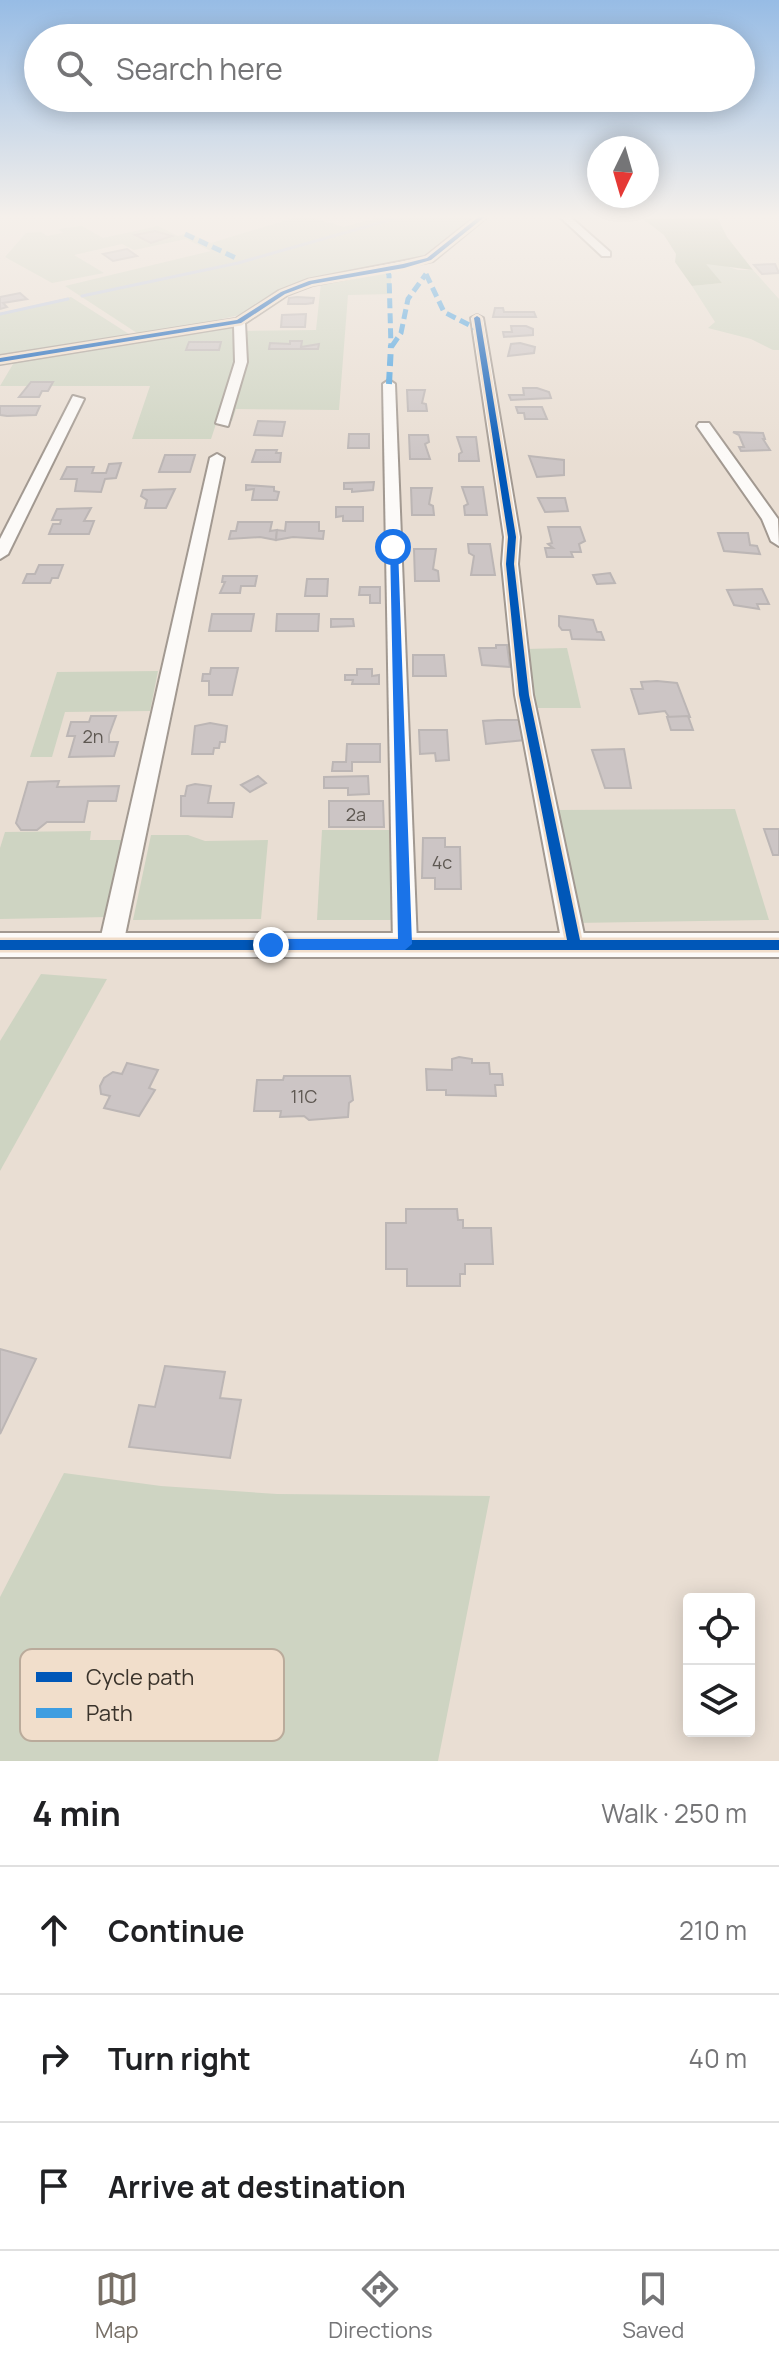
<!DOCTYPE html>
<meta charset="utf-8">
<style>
:root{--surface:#fff;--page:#f6f6f6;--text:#202124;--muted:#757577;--line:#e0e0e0;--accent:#776f66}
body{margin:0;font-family:Manrope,sans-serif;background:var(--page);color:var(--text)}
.controls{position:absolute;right:24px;bottom:24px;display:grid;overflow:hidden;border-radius:8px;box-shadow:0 4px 20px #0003}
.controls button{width:72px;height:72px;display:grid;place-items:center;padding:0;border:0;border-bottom:2px solid var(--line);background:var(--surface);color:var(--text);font:40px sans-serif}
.compass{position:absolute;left:587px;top:136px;width:72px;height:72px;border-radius:50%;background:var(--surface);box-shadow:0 4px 20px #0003;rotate:185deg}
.stop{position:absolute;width:24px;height:24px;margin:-18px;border:6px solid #1a73e8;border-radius:50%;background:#fff}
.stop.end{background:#1a73e8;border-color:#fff;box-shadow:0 2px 8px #0008}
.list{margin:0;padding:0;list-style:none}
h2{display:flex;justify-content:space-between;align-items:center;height:104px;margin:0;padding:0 32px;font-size:34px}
h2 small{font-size:26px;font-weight:400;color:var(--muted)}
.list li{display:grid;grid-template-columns:52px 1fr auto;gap:24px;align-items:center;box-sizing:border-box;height:128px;padding:0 32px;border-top:2px solid var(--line)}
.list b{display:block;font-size:30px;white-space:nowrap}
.list em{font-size:26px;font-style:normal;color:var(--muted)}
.icon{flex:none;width:44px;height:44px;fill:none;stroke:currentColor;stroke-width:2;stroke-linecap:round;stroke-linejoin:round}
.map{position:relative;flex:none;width:779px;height:1761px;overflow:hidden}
.search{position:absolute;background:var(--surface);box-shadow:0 4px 20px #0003;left:24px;right:24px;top:24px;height:88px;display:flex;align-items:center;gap:20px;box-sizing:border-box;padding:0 28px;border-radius:44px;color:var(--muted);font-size:30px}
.sheet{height:488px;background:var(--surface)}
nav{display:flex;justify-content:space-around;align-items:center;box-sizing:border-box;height:112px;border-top:2px solid var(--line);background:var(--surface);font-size:22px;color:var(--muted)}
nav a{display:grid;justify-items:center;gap:4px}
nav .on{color:var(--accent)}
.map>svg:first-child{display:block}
.green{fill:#ced4c2}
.forest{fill:#b5c0a8}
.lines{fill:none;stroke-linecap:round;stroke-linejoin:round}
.stream{stroke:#bec9e0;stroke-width:3}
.building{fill:#ccc5c5;stroke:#bcb6b5;stroke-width:2}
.street-casing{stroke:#a29991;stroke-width:4}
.secondary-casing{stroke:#a29991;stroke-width:4}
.street{fill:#fcfaf8;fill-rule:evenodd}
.secondary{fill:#fcfaf8;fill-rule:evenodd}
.quiet-far1{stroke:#3e9de1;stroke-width:5;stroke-dasharray:10 5;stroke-linecap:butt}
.quiet{stroke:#3e9de1;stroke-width:6;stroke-dasharray:12 6;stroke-linecap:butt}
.cycleway-casing{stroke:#f1decb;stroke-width:5}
.cycleway{fill:#0057b8;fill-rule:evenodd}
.route{fill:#1a73e8}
.labels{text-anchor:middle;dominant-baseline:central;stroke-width:6;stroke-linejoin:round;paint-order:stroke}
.number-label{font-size:18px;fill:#5e5852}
.key{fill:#f1decb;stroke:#baab9b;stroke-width:2}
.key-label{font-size:22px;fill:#3a332b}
</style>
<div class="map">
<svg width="779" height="1761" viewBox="0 0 779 1761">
<rect width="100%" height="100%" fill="#e9ded3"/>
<g class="green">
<polygon points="303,215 344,227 387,215 476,215 423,256 409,262 308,280 244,314 149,335 137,333 65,286 211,251 186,239 134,250 122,244 74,255 104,273 52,283 5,257 26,233 41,232 47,236 63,233 58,229 82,226 103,238 158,226 178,236 188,233 211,243"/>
<polygon points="717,263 738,270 753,270 779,299 779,350 773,350 751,339 708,328 715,322 692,286 722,283 705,264"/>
<polygon points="390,270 392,294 348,295 339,410 236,409 232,421 217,421 211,439 132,439 150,386 0,386 16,359 239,322 242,331 316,330 321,283"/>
<polygon points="71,297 132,336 0,358 0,313"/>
<polygon points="567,648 581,708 535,708 525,649"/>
<polygon points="158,671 150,711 65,712 52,757 30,757 57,672"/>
<polygon points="735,809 769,920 574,923 557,810"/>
<polygon points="322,830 396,830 397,920 317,920"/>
<polygon points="91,831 90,840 126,840 109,917 0,919 0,848 5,832"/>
<polygon points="151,835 188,835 205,841 268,840 261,919 133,920"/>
<polygon points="41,974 107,979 0,1171 0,1041"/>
<polygon points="64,1473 161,1486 277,1494 490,1496 438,1761 0,1761 0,1597"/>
</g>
<polygon class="forest" points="674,215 716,215 727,237 753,270 706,264 722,283 692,286 675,262 676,254 664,235 643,219 676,219"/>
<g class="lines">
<g class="stream">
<polyline points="82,296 238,263 407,215"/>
<polyline points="0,314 68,299"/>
</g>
</g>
<g class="building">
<polygon points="155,231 172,236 151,243 135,235"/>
<polygon points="127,249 137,256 113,261 103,254"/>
<polygon points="775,264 779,273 762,274 754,265"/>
<polygon points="20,293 27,299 3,303 7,307 0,309 0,297"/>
<polygon points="289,298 297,297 314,298 313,303 306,304 288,304"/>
<polygon points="495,308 503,308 504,312 534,312 536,317 493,317"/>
<polygon points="306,314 305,327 281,327 282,315"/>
<polygon points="511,326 526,326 533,329 533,335 504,337 503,332 512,332"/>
<polygon points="290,341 302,341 301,347 319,344 318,349 269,349 270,343 290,344"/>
<polygon points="189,342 221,342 219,350 186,350"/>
<polygon points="520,343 535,347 534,353 508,356 511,344"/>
<polygon points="31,382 53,382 48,391 42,391 39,397 19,397"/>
<polygon points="523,388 537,388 549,392 551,398 511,400 509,395 524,395"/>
<polygon points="407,390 425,390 422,403 426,404 427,411 408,411"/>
<polygon points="0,406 40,406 36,415 7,416 0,415"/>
<polygon points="516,407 542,407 547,419 525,419 524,413 518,413"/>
<polygon points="258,421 285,422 282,436 254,435"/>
<polygon points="733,432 763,433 765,439 763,439 770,450 741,451 739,447 744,447 739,435"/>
<polygon points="349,434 369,434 369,448 348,448"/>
<polygon points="409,435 428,435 429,442 425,444 430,459 410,459"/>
<polygon points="457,437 476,437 479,461 459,461 459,454 462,452"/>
<polygon points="256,450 277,450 276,453 281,453 280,462 252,462"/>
<polygon points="165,455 195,455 190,472 159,472"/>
<polygon points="529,456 564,460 564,475 537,477"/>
<polygon points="121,463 116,478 105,479 101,492 75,491 77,479 61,479 67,467 94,467 92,473 106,473 109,464"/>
<polygon points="374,482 373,490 352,492 352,489 344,489 344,483"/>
<polygon points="246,485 274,487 274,491 279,492 277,500 252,500 254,489 246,490"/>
<polygon points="462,487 483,487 487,515 465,515 464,506 468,504"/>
<polygon points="411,488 432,488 429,504 433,506 434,515 412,515"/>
<polygon points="175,489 166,508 145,508 147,500 141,496 143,490"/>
<polygon points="538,498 565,498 568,511 545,512"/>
<polygon points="336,507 363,507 363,521 343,521 343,516 336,517"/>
<polygon points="91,508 84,521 94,521 89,534 49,534 53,524 60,524 61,520 52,520 57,509"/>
<polygon points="238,522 272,522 270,531 277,530 276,540 260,537 229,539 231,531 236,531"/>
<polygon points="286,522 319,522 319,531 324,531 323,539 293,537 276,540 277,530 285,531"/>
<polygon points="548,527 580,527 585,541 579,544 581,552 571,552 573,557 547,557 545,548 553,548 548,544 552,543"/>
<polygon points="718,533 748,533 750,545 757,546 760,554 724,551"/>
<polygon points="468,544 490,544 495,575 471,575 474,556 469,553"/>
<polygon points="414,549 436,549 433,569 438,571 439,581 415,581"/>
<polygon points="39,565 63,565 58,578 52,578 50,583 23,583 27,574 35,574"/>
<polygon points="610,573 615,583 597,584 593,575"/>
<polygon points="223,576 257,576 255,586 241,586 240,593 220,593 225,582 222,582"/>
<polygon points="307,579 328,579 327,596 305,596"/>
<polygon points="360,587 380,587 380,603 370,603 370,595 359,595"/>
<polygon points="762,589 769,604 757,604 759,609 734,605 727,590"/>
<polygon points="212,614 254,614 251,631 209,631"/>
<polygon points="277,614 319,614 318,631 276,631"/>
<polygon points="559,616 593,620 597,632 601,632 604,640 572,639 570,630 562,630 559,626"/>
<polygon points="331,619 353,619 354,626 331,627"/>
<polygon points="496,645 507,645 510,667 482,665 479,648 496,648"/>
<polygon points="413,655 444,655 446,676 413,676"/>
<polygon points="211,668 238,668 232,695 209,695 209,681 202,681 203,674 210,674"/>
<polygon points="357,669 372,669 372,676 379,675 379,684 352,684 353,680 345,680 345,675 357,675"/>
<polygon points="657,681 677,683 690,717 669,717 665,711 639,714 631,689 643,689 641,682"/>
<polygon points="91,716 116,716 109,735 109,742 118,742 114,756 69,757 75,736 67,736 71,722 89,722"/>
<polygon points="688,716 693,730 671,730 667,717"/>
<polygon points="498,720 523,720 525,740 486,744 483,721"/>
<polygon points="210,723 227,726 225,742 220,742 219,748 214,748 213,754 192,754 195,726"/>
<polygon points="419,730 447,730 449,760 436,761 435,753 420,754"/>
<polygon points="347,744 380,744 380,762 352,762 352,771 332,771 333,762 346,762"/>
<polygon points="624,749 631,788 605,788 592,750"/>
<polygon points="258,776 266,783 250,792 241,785"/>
<polygon points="368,776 369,794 348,795 348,788 324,788 324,777"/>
<polygon points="59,781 57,787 119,786 116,801 88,801 84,822 47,822 37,830 21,830 16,823 28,782"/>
<polygon points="195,784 211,786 208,803 234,803 232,817 181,816 181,796 185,796 187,786"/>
<polygon points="329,801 383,801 384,827 329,827"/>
<polygon points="764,829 779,829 779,855 773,855"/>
<polygon points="423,838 445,838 445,847 460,847 461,889 435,889 435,878 422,878"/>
<polygon points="459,1057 472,1059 472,1063 489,1063 490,1074 502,1074 503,1085 495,1085 496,1096 446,1095 446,1090 427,1090 426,1069 452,1070 452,1059"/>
<polygon points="127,1063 158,1070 149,1088 155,1090 139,1116 104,1108 110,1096 101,1094 100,1086 104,1078 113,1072 122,1074"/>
<polygon points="284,1076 350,1076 353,1100 349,1103 348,1117 309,1120 304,1116 280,1117 281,1111 254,1111 257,1080 283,1080"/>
<polygon points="406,1209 457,1209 458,1220 463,1220 463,1228 491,1228 493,1264 465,1264 465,1274 460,1274 460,1286 407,1286 407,1269 386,1269 386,1223 406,1223"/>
<polygon points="0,1349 36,1359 0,1434"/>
<polygon points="165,1366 225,1372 220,1398 241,1400 230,1458 129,1447 139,1405 155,1407"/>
</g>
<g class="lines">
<defs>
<g id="street">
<polygon points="478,215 489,215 433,261 313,285 287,295 245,323 247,362 228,426 216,423 235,362 234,326 0,364 0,356 236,319 279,291 307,280 425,257"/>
<polygon points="558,215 568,215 610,252 610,256 602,256"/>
<polygon points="477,315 483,318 520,537 518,564 533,695 586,944 582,950 574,953 566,950 562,944 515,695 502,564 504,537 471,318"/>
<polygon points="389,380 395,384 417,944 413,950 405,953 397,950 393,944 383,384"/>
<polygon points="73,396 84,399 8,554 0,559 0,539"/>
<polygon points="699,423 709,423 778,519 779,546 771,541 762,519 697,426"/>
<polygon points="217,454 224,458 123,945 119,951 111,954 103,951 99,945 210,458"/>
</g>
<rect id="secondary" x="0" y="933" width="779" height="24"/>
</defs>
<use href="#street" class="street-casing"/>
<use href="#secondary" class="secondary-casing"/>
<use href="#street" class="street"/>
<use href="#secondary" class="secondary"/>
<g class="quiet-far1">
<polyline points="185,234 236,258"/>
<polyline points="386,269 389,275 391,347"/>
<polyline points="426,274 444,312 479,330"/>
<polyline points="392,346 401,333 408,299 426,274"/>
</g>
<polyline class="quiet" points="389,384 391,345"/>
<defs>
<g id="cycleway">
<polygon points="481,215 487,215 431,260 404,268 312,284 285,294 241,323 0,362 0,358 237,320 281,292 309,281 403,264 427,258"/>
<polygon points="477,316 480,318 516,537 514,564 529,695 580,940 779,940 779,950 0,950 0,940 567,940 519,695 506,564 508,537 474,318"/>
</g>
</defs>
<use href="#cycleway" class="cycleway-casing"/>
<use href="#cycleway" class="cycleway"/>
</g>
<linearGradient id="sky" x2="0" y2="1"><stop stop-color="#97bce5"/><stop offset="0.47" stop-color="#f5f0eb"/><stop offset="1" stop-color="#f5f0eb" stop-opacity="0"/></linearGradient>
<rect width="779" height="461" fill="url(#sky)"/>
<polygon class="route" points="390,545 398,547 412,944 405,950 271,950 265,945 271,939 398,939"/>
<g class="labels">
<g class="number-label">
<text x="93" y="736">2n</text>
<text x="356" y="814">2a</text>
<text x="442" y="862">4c</text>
<text x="304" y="1096">11C</text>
</g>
</g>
<rect x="20" y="1649" width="264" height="92" rx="12" class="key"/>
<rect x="36" y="1672" width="36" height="10" fill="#0057b8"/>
<rect x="36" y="1708" width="36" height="10" fill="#3e9de1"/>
<g class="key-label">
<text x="86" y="1685">Cycle path</text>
<text x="86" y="1721">Path</text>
</g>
</svg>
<div class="controls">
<button><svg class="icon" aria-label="locate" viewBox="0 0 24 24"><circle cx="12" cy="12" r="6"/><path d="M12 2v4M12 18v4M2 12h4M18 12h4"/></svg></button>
<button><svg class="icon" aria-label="layers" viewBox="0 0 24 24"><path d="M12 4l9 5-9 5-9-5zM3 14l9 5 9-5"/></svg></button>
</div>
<svg class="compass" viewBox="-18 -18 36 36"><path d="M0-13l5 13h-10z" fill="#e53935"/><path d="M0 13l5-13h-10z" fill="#757577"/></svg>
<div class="stop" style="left:393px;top:547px"></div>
<div class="stop end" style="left:271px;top:945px"></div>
<div class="search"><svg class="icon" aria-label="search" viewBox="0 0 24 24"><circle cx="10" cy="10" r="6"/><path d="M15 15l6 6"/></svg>Search here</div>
</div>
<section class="sheet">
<h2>4 min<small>Walk · 250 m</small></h2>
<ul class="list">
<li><svg class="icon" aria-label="ahead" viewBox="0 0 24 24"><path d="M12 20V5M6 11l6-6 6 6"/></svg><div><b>Continue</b></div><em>210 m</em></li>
<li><svg class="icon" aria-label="right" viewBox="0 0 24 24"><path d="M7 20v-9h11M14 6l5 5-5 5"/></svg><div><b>Turn right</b></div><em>40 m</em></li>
<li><svg class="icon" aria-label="arrive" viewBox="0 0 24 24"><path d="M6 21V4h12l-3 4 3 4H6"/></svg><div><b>Arrive at destination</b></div></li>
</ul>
</section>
<nav>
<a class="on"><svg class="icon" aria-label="map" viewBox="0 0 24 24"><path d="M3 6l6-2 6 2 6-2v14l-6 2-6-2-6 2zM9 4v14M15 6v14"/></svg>Map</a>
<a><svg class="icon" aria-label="directions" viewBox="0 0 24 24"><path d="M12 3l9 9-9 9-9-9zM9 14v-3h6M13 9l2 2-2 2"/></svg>Directions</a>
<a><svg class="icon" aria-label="saved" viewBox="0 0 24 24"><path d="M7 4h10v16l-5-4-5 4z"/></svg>Saved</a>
</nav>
